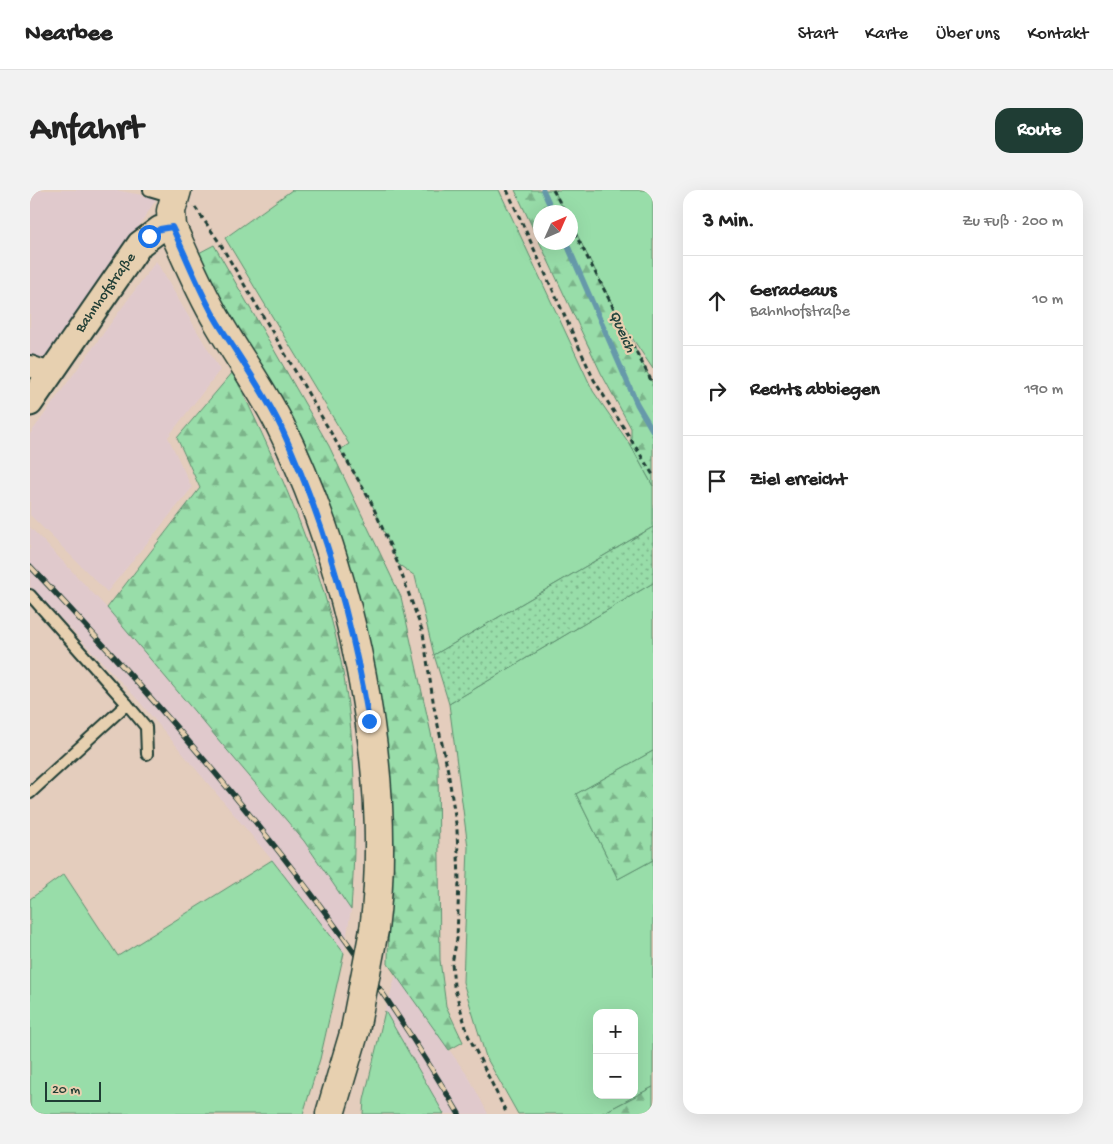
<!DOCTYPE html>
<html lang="de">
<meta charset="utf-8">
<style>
:root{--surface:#fff;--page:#f2f2f2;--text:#222;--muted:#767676;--line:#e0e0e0;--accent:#1f3d34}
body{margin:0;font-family:"Gochi Hand",sans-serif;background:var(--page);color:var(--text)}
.controls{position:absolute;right:15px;bottom:15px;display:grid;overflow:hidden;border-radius:10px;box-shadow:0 5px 20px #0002}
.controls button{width:45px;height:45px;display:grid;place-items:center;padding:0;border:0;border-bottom:1px solid var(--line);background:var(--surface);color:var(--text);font:25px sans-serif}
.compass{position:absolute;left:503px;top:15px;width:45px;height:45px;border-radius:50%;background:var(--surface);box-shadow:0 5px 20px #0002;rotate:45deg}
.scale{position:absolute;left:15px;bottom:12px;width:56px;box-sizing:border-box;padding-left:5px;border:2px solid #1f3d34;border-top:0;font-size:14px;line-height:18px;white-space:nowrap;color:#1f3d34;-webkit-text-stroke:4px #e7d0b0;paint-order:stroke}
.stop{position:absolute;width:15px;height:15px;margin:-11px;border:4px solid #1a73e8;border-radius:50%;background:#fff}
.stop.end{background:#1a73e8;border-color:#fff;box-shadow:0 1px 5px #0008}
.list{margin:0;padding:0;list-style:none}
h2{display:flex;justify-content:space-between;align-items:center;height:65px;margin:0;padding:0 20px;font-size:21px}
h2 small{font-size:16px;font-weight:400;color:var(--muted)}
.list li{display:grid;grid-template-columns:32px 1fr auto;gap:15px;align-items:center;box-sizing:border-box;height:90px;padding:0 20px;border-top:1px solid var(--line)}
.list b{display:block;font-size:19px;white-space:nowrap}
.list p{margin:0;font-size:16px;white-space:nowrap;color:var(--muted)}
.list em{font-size:16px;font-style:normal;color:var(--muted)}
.icon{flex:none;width:28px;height:28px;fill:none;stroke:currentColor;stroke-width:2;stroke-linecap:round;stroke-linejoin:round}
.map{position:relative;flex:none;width:623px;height:924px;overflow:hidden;border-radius:15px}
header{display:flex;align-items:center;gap:30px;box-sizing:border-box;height:70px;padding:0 25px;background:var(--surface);border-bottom:1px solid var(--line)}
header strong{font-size:24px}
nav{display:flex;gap:28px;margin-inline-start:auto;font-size:18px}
.intro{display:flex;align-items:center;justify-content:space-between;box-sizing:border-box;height:120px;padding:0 30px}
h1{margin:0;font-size:35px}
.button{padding:12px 22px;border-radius:15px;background:var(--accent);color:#fff;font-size:18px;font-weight:700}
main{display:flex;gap:30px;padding:0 30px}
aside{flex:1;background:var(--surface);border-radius:15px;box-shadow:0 5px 20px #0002}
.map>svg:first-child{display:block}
.built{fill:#e0c9cc}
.green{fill:#98dda9;stroke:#5c8d6e;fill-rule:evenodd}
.forest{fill:url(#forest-firs);stroke:#5c8d6e}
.garden{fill:url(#garden-dots);stroke:#5c8d6e}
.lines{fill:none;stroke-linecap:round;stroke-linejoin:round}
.stream{stroke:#69a;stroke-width:5.5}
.service-casing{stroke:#1f3d34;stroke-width:14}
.minor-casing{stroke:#1f3d34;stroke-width:24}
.tertiary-casing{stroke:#1f3d34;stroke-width:29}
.secondary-casing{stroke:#1f3d34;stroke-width:31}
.path{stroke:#1f3d34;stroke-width:3;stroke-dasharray:5 4;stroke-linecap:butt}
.service{stroke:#e7d0b0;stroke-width:10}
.minor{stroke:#e7d0b0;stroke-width:20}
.tertiary{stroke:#e7d0b0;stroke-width:25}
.secondary{stroke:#e7d0b0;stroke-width:28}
.rail-casing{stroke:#1f3d34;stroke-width:5.5}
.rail{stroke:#e7d0b0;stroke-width:4;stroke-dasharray:11;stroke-linecap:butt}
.secondary-bridge-casing{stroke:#1f3d34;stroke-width:31;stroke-linecap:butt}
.secondary-bridge{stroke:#e7d0b0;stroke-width:28}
.route{stroke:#1a73e8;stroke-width:6}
.labels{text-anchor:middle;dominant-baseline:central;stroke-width:4.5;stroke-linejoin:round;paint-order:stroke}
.street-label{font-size:15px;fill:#1f3d34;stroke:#e7d0b0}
.water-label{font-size:16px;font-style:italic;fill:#25453e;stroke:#e7d0b0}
</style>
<header>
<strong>Nearbee</strong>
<nav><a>Start</a><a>Karte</a><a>Über uns</a><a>Kontakt</a></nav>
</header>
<div class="intro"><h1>Anfahrt</h1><a class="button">Route</a></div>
<main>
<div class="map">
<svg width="623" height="924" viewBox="0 0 623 924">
<defs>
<pattern id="forest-firs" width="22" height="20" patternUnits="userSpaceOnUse" patternTransform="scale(1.25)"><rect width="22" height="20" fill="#98dda9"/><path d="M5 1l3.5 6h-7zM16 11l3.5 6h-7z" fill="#7bb48a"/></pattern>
<pattern id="garden-dots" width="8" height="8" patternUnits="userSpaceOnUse" patternTransform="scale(1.25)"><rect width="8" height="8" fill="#98dda9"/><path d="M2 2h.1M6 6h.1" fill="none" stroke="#7bb48a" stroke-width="1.8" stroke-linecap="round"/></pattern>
</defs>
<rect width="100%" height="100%" fill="#e4cdbd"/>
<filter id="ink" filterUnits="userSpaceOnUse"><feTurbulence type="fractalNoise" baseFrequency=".02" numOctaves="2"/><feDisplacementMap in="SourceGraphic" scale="10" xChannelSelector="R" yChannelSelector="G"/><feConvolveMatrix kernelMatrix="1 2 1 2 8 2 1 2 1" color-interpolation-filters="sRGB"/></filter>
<g filter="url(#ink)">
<g class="built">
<polygon points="0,0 86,0 127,8 0,208"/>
<polygon points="126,71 190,180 138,247 162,298 77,402 0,325 0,244"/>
<polygon points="0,337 77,418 274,651 321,720 314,763 242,670 108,510 0,396"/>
<polygon points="366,785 440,889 458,924 414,924 355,821"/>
</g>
<g class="green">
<polygon points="262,0 469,0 563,201 601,256 623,296 623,337 404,465 385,386 368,374 341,312 310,260 319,254 195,48"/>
<polygon points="527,0 623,0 623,179 592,133 541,33 540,22 535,22 524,2"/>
<path d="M623,393V561L546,604L588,689L623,670V897L571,924H488L456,867L433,792L438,657L419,514ZM567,823H604V905H567Z"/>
<polygon points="242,670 314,763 290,869 273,924 0,924 0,709 34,684 88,766"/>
<polygon points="355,821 414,924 333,924 334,910"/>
</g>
<g class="forest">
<polygon points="485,0 527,0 525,2 535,22 510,22 510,52 540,52 541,33 623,194 623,296 601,256 601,238 571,183"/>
<polygon points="184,55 299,256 371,407 408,575 410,770 416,816 433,852 419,860 358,774 360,650 336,455 165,65"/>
<path d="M203,182C245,270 287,361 308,457C327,543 327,632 321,720L274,651L77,418L170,298L147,248Z"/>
<polygon points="623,561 623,670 588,689 546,604"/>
<polygon points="623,897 623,924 571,924"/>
</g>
<polygon class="garden" points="623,337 623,393 419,514 404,465"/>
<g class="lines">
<g class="stream">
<polyline points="513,0 523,22"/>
<polyline points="536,52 607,214 623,241"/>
</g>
<defs>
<g id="service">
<polyline points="119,0 143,7"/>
<polyline points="0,405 97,514 116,537 117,564"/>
<polyline points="0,603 97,514"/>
</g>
<polyline id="minor" points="0,176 19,183"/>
<polyline id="tertiary" points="0,213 110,54 130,39 142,37"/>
<g id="secondary">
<path d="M147,0L141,21L142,37C156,68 170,102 188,132C208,167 232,199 250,235C321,378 364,581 344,740"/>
<polyline points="300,924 325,840"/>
</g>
</defs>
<use href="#service" class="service-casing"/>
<use href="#minor" class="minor-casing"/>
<use href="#tertiary" class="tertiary-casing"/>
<use href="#secondary" class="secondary-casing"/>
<g class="path">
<polyline points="477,0 564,190 623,285"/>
<polyline points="523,0 535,22"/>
<polyline points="165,17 189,52 246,148 341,312 368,374 393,443 404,517 418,581 427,640 429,690 427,749 422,773 424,796 438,845 477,924"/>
<polyline points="540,34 623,194"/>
</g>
<use href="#service" class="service"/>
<use href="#minor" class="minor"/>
<use href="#tertiary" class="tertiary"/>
<use href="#secondary" class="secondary"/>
<defs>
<path id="rail" d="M0,376C159,544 312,724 429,924"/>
</defs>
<use href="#rail" class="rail-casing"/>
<use href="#rail" class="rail"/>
<defs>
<polyline id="secondary-bridge" points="325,840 344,740"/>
</defs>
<use href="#secondary-bridge" class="secondary-bridge-casing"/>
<use href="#secondary-bridge" class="secondary-bridge"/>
</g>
</g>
<g class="lines" filter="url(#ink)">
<path class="route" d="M119,46L130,39L142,37C157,68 170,103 188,133C209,167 233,200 251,237C294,330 322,429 339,531"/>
</g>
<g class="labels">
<g class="street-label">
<text transform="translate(76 103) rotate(-55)">Bahnhofstraße</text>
</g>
<g class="water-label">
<text transform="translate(591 142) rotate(66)">Queich</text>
</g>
</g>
</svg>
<div class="controls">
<button>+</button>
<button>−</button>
</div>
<svg class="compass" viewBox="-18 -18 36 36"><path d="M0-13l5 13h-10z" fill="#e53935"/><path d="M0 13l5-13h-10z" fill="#767676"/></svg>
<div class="scale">20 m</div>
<div class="stop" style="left:119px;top:46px"></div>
<div class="stop end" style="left:339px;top:531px"></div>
</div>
<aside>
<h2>3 Min.<small>Zu Fuß · 200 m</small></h2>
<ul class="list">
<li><svg class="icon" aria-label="ahead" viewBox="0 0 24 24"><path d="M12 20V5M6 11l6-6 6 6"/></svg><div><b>Geradeaus</b><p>Bahnhofstraße</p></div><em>10 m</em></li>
<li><svg class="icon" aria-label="right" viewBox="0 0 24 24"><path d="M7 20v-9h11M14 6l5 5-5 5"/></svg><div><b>Rechts abbiegen</b></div><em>190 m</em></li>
<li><svg class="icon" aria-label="arrive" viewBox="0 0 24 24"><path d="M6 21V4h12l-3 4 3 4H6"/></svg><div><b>Ziel erreicht</b></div></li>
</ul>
</aside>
</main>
